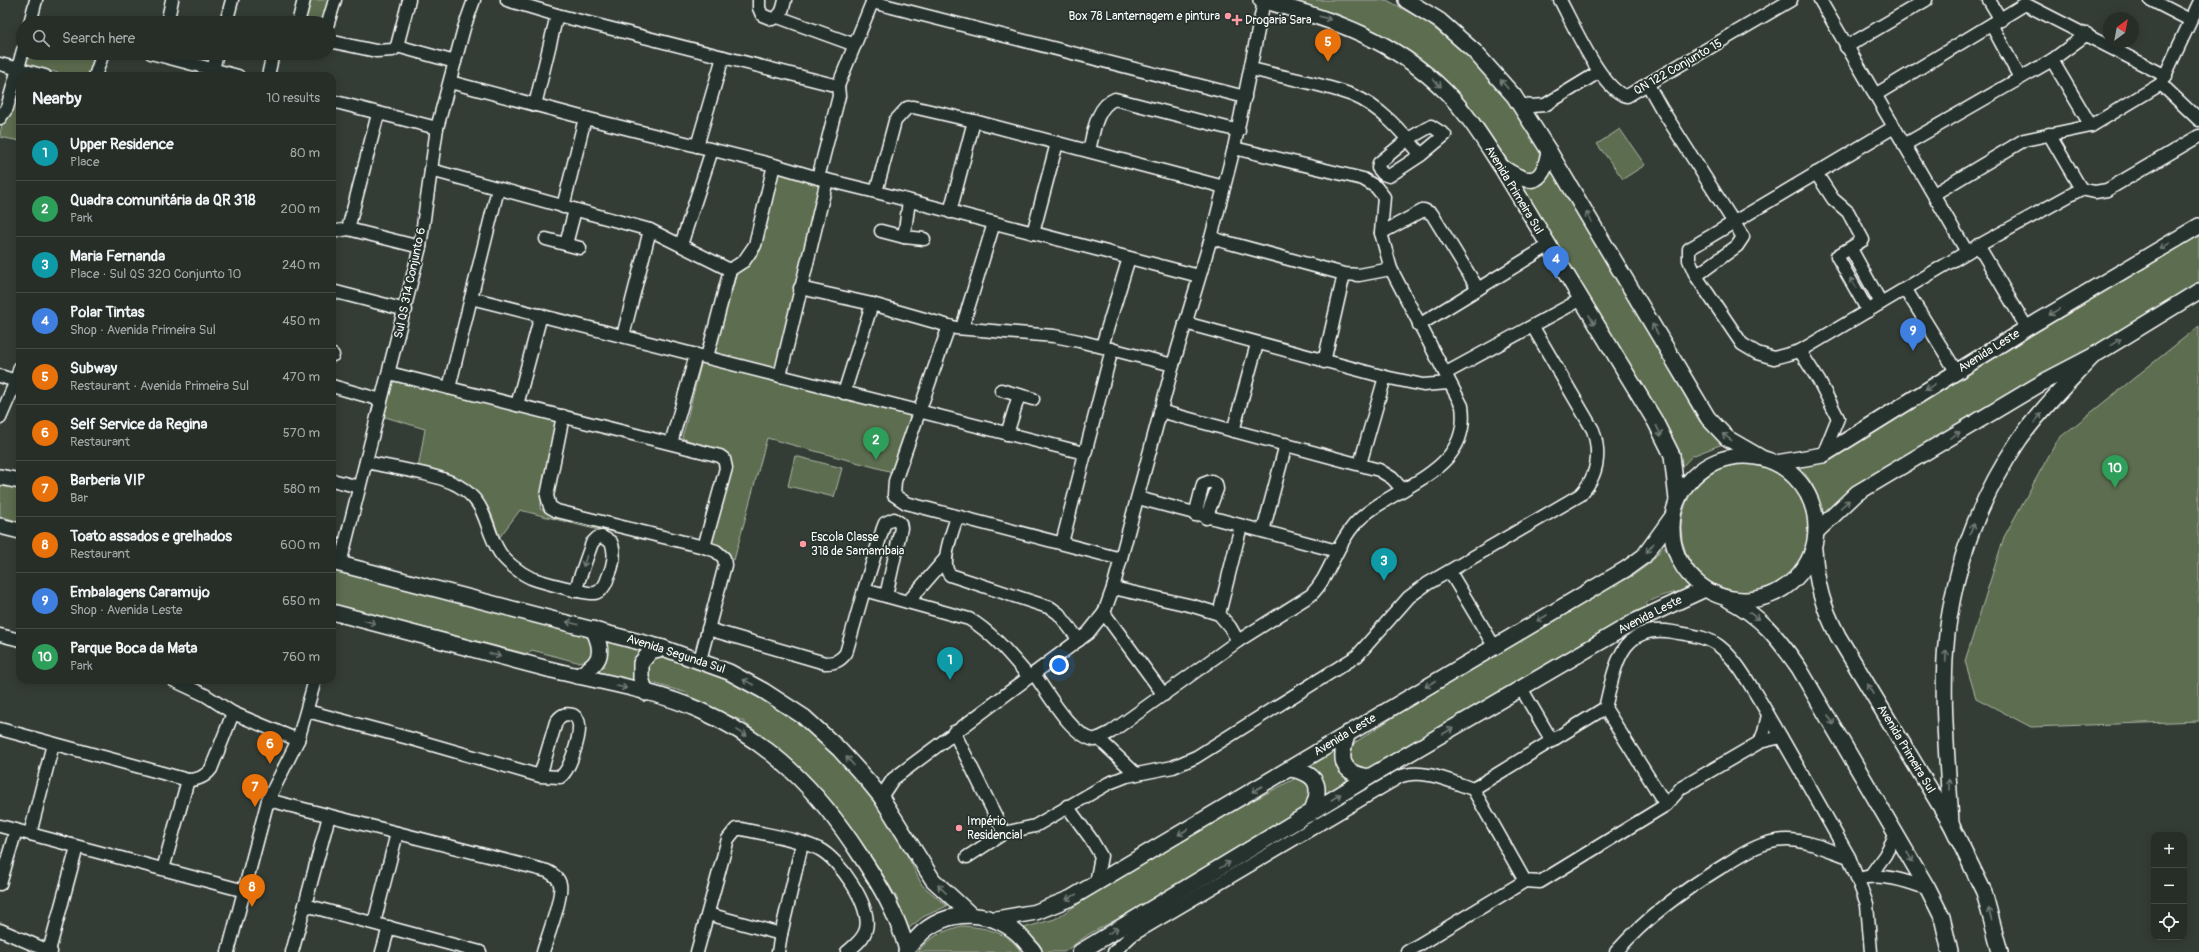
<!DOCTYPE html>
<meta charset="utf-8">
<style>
:root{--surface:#272e28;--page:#2f3630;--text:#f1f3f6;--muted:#a4a8a8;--line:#434a45;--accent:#8c9099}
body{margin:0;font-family:Pangolin,sans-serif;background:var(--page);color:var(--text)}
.controls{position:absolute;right:12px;bottom:12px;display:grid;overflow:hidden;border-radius:8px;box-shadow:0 2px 10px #0003}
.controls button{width:36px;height:36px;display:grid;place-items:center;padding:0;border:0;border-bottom:1px solid var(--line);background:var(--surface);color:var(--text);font:20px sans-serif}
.compass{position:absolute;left:2103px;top:12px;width:36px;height:36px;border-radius:50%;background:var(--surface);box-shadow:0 2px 10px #0003;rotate:32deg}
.you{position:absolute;left:1059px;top:665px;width:14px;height:14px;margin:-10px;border:3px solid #fff;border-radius:50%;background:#1a73e8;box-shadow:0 0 0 6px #1a73e833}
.badge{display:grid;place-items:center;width:26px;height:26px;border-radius:50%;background:var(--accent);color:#fff;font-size:13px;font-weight:700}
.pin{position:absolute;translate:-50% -33px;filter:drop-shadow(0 1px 2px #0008)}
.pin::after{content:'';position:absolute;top:21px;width:14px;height:12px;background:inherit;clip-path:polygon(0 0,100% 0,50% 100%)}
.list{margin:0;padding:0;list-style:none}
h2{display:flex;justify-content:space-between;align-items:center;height:52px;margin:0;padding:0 16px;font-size:17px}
h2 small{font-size:13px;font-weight:400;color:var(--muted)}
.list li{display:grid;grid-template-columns:26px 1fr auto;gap:12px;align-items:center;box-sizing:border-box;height:56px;padding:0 16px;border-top:1px solid var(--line)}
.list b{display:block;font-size:15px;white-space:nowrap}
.list p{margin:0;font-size:13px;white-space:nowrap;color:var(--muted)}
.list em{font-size:13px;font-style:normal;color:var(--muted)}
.icon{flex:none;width:22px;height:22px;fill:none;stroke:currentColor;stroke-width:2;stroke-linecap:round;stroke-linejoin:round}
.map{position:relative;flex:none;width:2199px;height:952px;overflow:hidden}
.search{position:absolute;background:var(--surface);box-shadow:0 2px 10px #0003;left:16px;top:16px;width:320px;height:44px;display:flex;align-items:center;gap:10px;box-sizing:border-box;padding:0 14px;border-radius:22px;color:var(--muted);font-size:15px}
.panel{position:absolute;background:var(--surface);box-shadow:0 2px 10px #0003;left:16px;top:72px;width:320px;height:612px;border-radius:12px}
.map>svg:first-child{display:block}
.green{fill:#5d6d4f;stroke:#aeb6a7}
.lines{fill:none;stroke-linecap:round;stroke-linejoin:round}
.minor-casing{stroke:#fff;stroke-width:15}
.major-casing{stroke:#fff;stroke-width:18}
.minor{stroke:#26332d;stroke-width:12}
.major{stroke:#26332d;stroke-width:15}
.oneway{stroke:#727a76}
.poi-dot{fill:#ff9aa2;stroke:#26332d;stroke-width:1.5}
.labels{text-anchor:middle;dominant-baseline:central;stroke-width:3.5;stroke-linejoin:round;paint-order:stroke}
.poi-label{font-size:12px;fill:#fff;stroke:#26332d;text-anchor:start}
.street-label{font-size:12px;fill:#fff;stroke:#26332d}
</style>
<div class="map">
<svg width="2199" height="952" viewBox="0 0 2199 952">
<rect width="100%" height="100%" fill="#343d35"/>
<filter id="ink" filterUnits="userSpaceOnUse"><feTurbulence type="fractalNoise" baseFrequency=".025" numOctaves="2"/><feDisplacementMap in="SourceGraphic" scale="8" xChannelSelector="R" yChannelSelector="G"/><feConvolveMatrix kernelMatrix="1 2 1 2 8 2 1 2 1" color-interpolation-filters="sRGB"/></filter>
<g filter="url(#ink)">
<g class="green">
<polygon points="306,0 334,0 327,23 301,23"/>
<polygon points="1284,0 1387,0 1426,22 1468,55 1497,83 1542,153 1538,170 1526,173 1513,168 1464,100 1432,71 1392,41 1338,14"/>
<polygon points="24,53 95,53 88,76 70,76 20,63"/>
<path d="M20,79V141L0,137C0,121 14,95 20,79Z"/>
<polygon points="1620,129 1645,165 1623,179 1597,144"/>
<polygon points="1552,165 1700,422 1725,443 1692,456 1681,468 1516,183"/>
<polygon points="780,168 824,181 777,373 712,354 739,267 760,252"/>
<path d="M2199,227V288L1854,489L1823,534C1823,505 1816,482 1794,462L1810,456Z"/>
<polygon points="2199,326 2199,721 2031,727 1976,698 1965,661 2004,537 2058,439"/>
<polygon points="703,357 922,409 900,474 767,438 734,560 708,548 728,455 682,438"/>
<path d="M393,378L558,420L540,509L599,525L598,530L520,510L499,538C494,515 484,492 461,481C448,475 431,473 418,469L425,429L382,416Z"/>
<polygon points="795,456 842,468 834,497 788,486"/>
<circle cx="1745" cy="528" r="64"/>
<polygon points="0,481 20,486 20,522 0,516"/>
<polygon points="1664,546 1675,567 1692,589 1664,595 1646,603 1649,608 1364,771 1353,768 1348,752 1353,744 1448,681 1588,598 1634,575 1650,563"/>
<polygon points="332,565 584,633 594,640 590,660 577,662 532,650 527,654 332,604"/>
<path d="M603,635L648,647L638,685L593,673C608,663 613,651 603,635Z"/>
<polygon points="654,653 703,664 796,716 862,783 899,839 922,885 947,906 923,917 904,932 897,898 877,865 867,857 786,758 743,721 694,701 687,693 649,682 644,662"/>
<polygon points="1338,747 1358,781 1324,801 1301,768"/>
<polygon points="1298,777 1309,782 1311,803 1190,880 1089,934 1064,952 1038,952 1020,929 1055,919 1170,844"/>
<path d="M961,926C983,927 1008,931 1021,952H918C928,937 944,931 961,926Z"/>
</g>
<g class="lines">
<defs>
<g id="minor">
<polyline points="507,0 557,15 838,86 839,96 818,178"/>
<path d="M759,0V8L762,15L772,19C782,16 783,9 785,0"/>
<path d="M1560,0C1572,22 1603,93 1627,96L1791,0"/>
<polyline points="1820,0 1967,252 2081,189 2095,192 2107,190 2199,136"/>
<polyline points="1989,0 2001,20"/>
<polyline points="2151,0 2190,20"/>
<polyline points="872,2 1245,97"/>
<polyline points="2199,3 2161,84 2199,120"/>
<polyline points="778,17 855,45"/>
<polyline points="30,23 36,0"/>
<polyline points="167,23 172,0"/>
<polyline points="226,23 232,0"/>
<polyline points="298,23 304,0"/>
<polyline points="328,23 335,0"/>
<polyline points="1992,26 2020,78"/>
<polyline points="329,41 376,51 393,50 397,46 409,0"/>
<polyline points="397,46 455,62"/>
<polyline points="1846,47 1926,0"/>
<polyline points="151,53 238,76"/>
<polyline points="2052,60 2091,126"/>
<polyline points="0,64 45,76"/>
<path d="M1252,69C1285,78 1320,83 1352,95C1380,106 1403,133 1421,155L1389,176L1383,174L1378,168L1379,163L1408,139L1431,126L1445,135L1421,155"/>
<polyline points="213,70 217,53"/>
<polyline points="95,76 103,53"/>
<polyline points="268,76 273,53"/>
<polyline points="450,82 585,118 774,165"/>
<polyline points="1648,85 1661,108 1743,237 1737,246 1696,276"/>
<polyline points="838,86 873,0"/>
<polyline points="1875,95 2025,4 2166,76"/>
<polyline points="332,101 437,128"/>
<polyline points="1518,104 1531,106 1545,105 1599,72"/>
<polyline points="535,105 557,15"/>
<polyline points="0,118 7,108 23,50"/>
<polyline points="1894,127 1689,249 1689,260 1696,276 1742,344 1757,353 1774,358 1800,351 1967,252"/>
<polyline points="2049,134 2081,189"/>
<polyline points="1904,145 2052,60 2087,34"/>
<polyline points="697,146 723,57"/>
<path d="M1089,151C1093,134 1096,106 1115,99L1239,131"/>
<polyline points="431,170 650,230 730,270 707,357"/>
<polyline points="1816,173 1833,199 1848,212 1863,240 1837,256 1868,311"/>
<polyline points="876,192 827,180 780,376 1084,453"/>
<polyline points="1934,194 2024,140 2091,126 2161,84"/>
<polyline points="563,207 585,118"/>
<polyline points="950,212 974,121"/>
<polyline points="348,229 420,247"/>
<polyline points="881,231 904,237 924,239"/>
<polyline points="332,232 348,229 378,114"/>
<polyline points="1033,233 1057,143"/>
<polyline points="1381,233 1424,210 1432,214 1478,289"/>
<polyline points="904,237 909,201"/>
<polyline points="1211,238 1344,274 1359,275 1391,269"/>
<polyline points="546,239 580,248"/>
<polyline points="566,244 575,210"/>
<polyline points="681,245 712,150"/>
<polyline points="1978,245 2027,328"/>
<polyline points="1851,249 1881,303"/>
<polyline points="730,270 744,261 755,245 774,165 825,180"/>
<polyline points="1199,276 876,192 895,121 907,108 913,107 974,121 1224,187"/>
<polyline points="800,288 872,304 956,328 1054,336 1079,341 1173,365"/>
<polyline points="1906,290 1956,371"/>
<polyline points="332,291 406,310"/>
<polyline points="471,298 498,189"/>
<polyline points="1185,323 1385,377 1423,385 1449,383"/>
<polyline points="1419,325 1548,246"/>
<polyline points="949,326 895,481 894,495 906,503 1121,559"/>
<polyline points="962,328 994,223"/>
<polyline points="623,336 650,230"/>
<polyline points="1102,346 1129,258"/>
<polyline points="1800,351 1819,381 1838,418 1823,455"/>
<polyline points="332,355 333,355"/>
<polyline points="1324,362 1344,274"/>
<polyline points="389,373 720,456 724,459 726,468 704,547"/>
<polyline points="1446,373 1580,300"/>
<polyline points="0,376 16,381"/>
<polyline points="332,386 381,400"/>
<polyline points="449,388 471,298 780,376"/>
<polyline points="1001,390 1033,399"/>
<polyline points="844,393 872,304"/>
<polyline points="517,405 541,315"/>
<polyline points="1160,411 1379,470 1392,478 1403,490"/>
<polyline points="563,416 547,496 550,507 557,511 704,547 716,551 724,558 725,565 700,660"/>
<polyline points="0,418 16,381 20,367"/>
<polyline points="1233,431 1257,344"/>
<polyline points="1007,434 1019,395"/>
<polyline points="671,443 696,355"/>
<path d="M366,462C392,468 434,473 457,485C489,503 483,527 500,553C506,562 520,573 531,578C539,581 588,595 595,593C602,591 606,584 608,577C613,567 616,553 611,542L602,537L597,538L592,543L575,591"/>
<polyline points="1360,464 1385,377"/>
<polyline points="332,480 359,487"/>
<polyline points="1138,498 1337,551"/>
<polyline points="1195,515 1203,484 1211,481 1216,484 1217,489 1206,518"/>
<path d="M957,517C953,531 939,563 950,575L1051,608L1059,614L1079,640"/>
<polyline points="1263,531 1286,444"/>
<polyline points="1062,543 1112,349"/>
<polyline points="340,564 420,247 437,128 464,28 474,0"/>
<polyline points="1450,572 1494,646"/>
<polyline points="1113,588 1193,606 1219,614 1230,627 1238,641"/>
<polyline points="864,590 883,528 885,523 894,519 900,523 901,528 886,596"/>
<polyline points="908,602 946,558"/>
<polyline points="1104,613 1164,695"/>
<polyline points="1219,614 1241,526"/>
<path d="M708,629L825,663C835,663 840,661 846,653L864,590L969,619C993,633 1011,656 1029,677"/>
<polyline points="0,635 20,640"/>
<path d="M1034,674C1048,693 1071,736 1095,740L1111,732L1238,641L1311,595C1330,576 1335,547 1354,525C1389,485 1472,476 1462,406L1391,269L1381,233L1384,197L1376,187L1363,179L1234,148"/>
<polyline points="173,680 205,695 233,713"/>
<polyline points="1521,688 1552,741"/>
<polyline points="1605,708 1666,805"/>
<path d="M307,711L412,739L540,776L560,777C570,771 580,737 579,725C579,720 576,717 573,715C564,713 561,715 556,722L540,776"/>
<path d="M0,729L188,780C198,780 205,777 211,769L233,713L298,740"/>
<polyline points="954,732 1004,833"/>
<polyline points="1098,738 1136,774"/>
<polyline points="1760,742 1764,732 1768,715"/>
<polyline points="1473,789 1525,881 1540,882 1666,805 1681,788 1760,742 1781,737"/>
<polyline points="881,797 893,779 1088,633 1104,613 1113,588 1173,365 1211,238 1234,148 1264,1"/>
<path d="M268,800L547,871C553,874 558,877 560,884C563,897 547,938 543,952"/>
<polyline points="1067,806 1091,839 1101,856 1096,883"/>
<polyline points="0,826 245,891"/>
<polyline points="30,834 53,744"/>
<path d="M967,857L1004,833L1035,826L1109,783L1127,776L1173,767L1196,757L1357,656L1409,597L1427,584L1580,495C1598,476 1601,454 1593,430L1533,327"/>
<polyline points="163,869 188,780"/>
<polyline points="1870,876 1885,855 1896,834"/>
<path d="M1858,879C1880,872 1907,881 1928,889"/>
<polyline points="0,884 16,830"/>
<polyline points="305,905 329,816"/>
<polyline points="708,914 781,934 802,844"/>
<polyline points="374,923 397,833"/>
<polyline points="0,930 51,952"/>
<polyline points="49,951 77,847"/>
<polyline points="228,952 268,800 298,740 315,680"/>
<polyline points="292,952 305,905 480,952"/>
<polyline points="382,952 389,927"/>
<path d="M697,952L728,839L736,829H742C767,835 795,838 819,849C839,859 872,906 866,929C864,939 854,946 847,952"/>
<polyline points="778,952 781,934"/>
<path d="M1114,952L1132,935L1399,777C1421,767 1452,782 1473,789L1605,708C1615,669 1619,622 1673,632C1688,635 1706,636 1719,646C1738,661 1749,684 1762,704C1792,755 1820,806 1849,857"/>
<polyline points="1407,952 1525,881"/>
<path d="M1616,952C1647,917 1681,892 1720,868C1741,855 1762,840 1787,840C1808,840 1830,851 1849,857L1867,904L1871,952"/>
</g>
<g id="major">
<path d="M1261,0C1332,19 1393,39 1446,92C1468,114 1485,142 1502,168L1655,421L1672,455L1677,500"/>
<polyline points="1406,0 1440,21 1474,51 1514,96 1549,151 1708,418 1727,438 1760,457"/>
<path d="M1503,168C1530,186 1543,185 1549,151"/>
<circle cx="1744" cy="528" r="72"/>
<polyline points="1776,463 1823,455 2027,328 2199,226"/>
<polyline points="0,477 20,481"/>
<polyline points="0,526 20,531"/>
<polyline points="1817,531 1857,493 2045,381 2093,356 2199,291"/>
<path d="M1814,550C1817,586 1822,605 1838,636L1951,824L1984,892L2000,952"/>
<polyline points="332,562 663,648 729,672 764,691 804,717 839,749 868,781 881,797 933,880 971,915"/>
<path d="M1729,600C1762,617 1778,638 1799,668L1928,889L1942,917L1950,952"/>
<path d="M332,612C404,631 476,650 548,669C596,681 655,690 699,710C770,741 818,790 860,855C880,885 897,914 907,950"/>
<path d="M578,676C601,663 605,653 593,629"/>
<polyline points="646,693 641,678 641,663 651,651 663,648"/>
<path d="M1348,733C1339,758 1339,773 1369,777"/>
<path d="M1291,769C1321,774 1322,790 1310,814"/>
<path d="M1951,824C1948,762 1940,697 1947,634C1955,564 1980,498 2019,440C2040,410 2068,383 2093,356"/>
<polyline points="996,919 1036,912 1071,898 1626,569 1644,556 1673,516"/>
<path d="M906,952C908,947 913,942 917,938C945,906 997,909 1024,940C1027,944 1031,947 1034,952"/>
<polyline points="1080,952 1369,777 1636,621 1705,589"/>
</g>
</defs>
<use href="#minor" class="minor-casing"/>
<use href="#major" class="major-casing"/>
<use href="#minor" class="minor"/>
<use href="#major" class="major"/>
</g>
<defs><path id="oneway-shaft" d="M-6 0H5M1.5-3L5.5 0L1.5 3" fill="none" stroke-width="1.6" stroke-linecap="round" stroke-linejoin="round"/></defs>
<g class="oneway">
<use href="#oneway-shaft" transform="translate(1325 18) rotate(16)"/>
<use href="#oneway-shaft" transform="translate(1437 83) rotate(42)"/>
<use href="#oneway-shaft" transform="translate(1504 84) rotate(-130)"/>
<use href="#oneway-shaft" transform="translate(1589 217) rotate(-120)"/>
<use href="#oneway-shaft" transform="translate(2165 246) rotate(149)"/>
<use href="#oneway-shaft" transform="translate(1853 283) rotate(-120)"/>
<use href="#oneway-shaft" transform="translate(2054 312) rotate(149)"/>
<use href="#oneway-shaft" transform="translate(1592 320) rotate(59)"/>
<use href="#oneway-shaft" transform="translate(1655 329) rotate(-120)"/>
<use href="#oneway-shaft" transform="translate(2116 342) rotate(-32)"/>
<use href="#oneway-shaft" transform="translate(1930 387) rotate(149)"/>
<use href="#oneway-shaft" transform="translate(2038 418) rotate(-50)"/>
<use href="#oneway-shaft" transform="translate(1659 431) rotate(64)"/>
<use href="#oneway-shaft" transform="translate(1955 435) rotate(-31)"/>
<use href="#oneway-shaft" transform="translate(1727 437) rotate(-143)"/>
<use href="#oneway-shaft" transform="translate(1845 504) rotate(-42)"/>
<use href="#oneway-shaft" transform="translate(1972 529) rotate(-68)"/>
<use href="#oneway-shaft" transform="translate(1650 548) rotate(129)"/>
<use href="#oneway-shaft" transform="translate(585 561) rotate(108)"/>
<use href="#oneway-shaft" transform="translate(1754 616) rotate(37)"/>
<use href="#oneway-shaft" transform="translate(1542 618) rotate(150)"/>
<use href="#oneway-shaft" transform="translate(370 622) rotate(15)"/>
<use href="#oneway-shaft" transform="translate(572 623) rotate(-166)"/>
<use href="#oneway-shaft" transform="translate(495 655) rotate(15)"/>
<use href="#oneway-shaft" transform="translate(1946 656) rotate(-87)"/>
<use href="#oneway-shaft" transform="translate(748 682) rotate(-152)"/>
<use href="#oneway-shaft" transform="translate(1430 684) rotate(149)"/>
<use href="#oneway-shaft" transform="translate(621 687) rotate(14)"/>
<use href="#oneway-shaft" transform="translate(1870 689) rotate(-121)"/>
<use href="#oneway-shaft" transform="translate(1831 720) rotate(59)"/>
<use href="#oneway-shaft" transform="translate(1448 731) rotate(-30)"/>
<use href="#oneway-shaft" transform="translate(742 733) rotate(31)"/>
<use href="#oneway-shaft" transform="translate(850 761) rotate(-132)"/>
<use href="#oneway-shaft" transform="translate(1949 785) rotate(-93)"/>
<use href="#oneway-shaft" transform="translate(1257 789) rotate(150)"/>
<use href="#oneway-shaft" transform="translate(1336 797) rotate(-33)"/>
<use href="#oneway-shaft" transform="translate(1183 832) rotate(150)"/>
<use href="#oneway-shaft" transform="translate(1910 857) rotate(60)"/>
<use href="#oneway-shaft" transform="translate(1225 865) rotate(-31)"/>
<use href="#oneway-shaft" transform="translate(942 889) rotate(-135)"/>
<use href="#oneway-shaft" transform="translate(1071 897) rotate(152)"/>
<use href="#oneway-shaft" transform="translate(1990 914) rotate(-105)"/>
<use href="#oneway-shaft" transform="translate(1113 931) rotate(-31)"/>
</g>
</g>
<g class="poi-dot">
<circle cx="1228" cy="16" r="4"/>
<path d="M1235 14h4v4h4v4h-4v4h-4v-4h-4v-4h4z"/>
<circle cx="803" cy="544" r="4"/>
<circle cx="959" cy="828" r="4"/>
</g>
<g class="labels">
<g class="poi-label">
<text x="1220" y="16" text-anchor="end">Box 78 Lanternagem e pintura</text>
<text x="1245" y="20">Drogaria Sara</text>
<text x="811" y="537">Escola Classe<tspan x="811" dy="14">318 de Samambaia</tspan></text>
<text x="967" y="821">Império<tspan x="967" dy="14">Residencial</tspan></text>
</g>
<g class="street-label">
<text transform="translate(1678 67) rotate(-30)">QN 122 Conjunto 15</text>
<text transform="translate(1514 190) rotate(59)">Avenida Primeira Sul</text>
<text transform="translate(410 283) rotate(-78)">Sul QS 314 Conjunto 6</text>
<text transform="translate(1989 351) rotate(-32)">Avenida Leste</text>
<text transform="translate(1650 615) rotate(-27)">Avenida Leste</text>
<text transform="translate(676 654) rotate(18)">Avenida Segunda Sul</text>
<text transform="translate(1345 735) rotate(-31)">Avenida Leste</text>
<text transform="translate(1906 749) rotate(59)">Avenida Primeira Sul</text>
</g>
</g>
</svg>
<div class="controls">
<button>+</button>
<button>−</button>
<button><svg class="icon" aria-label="locate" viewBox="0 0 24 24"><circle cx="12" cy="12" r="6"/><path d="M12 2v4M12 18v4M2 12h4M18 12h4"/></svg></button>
</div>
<svg class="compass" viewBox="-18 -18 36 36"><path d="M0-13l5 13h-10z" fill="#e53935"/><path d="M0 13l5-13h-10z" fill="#a4a8a8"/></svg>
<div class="you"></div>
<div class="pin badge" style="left:950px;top:680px;background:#0f9aa8">1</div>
<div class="pin badge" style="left:876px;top:460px;background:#2e9e5b">2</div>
<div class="pin badge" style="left:1384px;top:581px;background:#0f9aa8">3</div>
<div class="pin badge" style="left:1556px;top:279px;background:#3f7fe0">4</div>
<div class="pin badge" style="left:1328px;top:62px;background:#e8710a">5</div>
<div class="pin badge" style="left:270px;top:764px;background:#e8710a">6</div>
<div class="pin badge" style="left:255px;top:807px;background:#e8710a">7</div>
<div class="pin badge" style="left:252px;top:907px;background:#e8710a">8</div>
<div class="pin badge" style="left:1913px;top:351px;background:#3f7fe0">9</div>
<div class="pin badge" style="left:2115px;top:488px;background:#2e9e5b">10</div>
<div class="search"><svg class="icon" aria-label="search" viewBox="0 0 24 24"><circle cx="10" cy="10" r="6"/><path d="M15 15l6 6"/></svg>Search here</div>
<section class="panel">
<h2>Nearby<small>10 results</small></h2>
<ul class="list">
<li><span class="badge" style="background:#0f9aa8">1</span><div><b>Upper Residence</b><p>Place</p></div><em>80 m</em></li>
<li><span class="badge" style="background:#2e9e5b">2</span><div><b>Quadra comunitária da QR 318</b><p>Park</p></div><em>200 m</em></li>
<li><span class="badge" style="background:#0f9aa8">3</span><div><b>Maria Fernanda</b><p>Place · Sul QS 320 Conjunto 10</p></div><em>240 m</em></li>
<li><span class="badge" style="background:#3f7fe0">4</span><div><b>Polar Tintas</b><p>Shop · Avenida Primeira Sul</p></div><em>450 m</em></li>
<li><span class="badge" style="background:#e8710a">5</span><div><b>Subway</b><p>Restaurant · Avenida Primeira Sul</p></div><em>470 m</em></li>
<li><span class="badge" style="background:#e8710a">6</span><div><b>Self Service da Regina</b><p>Restaurant</p></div><em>570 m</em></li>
<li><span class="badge" style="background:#e8710a">7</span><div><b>Barberia VIP</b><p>Bar</p></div><em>580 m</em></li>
<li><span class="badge" style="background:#e8710a">8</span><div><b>Toato assados e grelhados</b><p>Restaurant</p></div><em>600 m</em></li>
<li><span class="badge" style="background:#3f7fe0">9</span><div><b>Embalagens Caramujo</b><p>Shop · Avenida Leste</p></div><em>650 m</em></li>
<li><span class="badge" style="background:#2e9e5b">10</span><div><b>Parque Boca da Mata</b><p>Park</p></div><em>760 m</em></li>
</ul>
</section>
</div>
